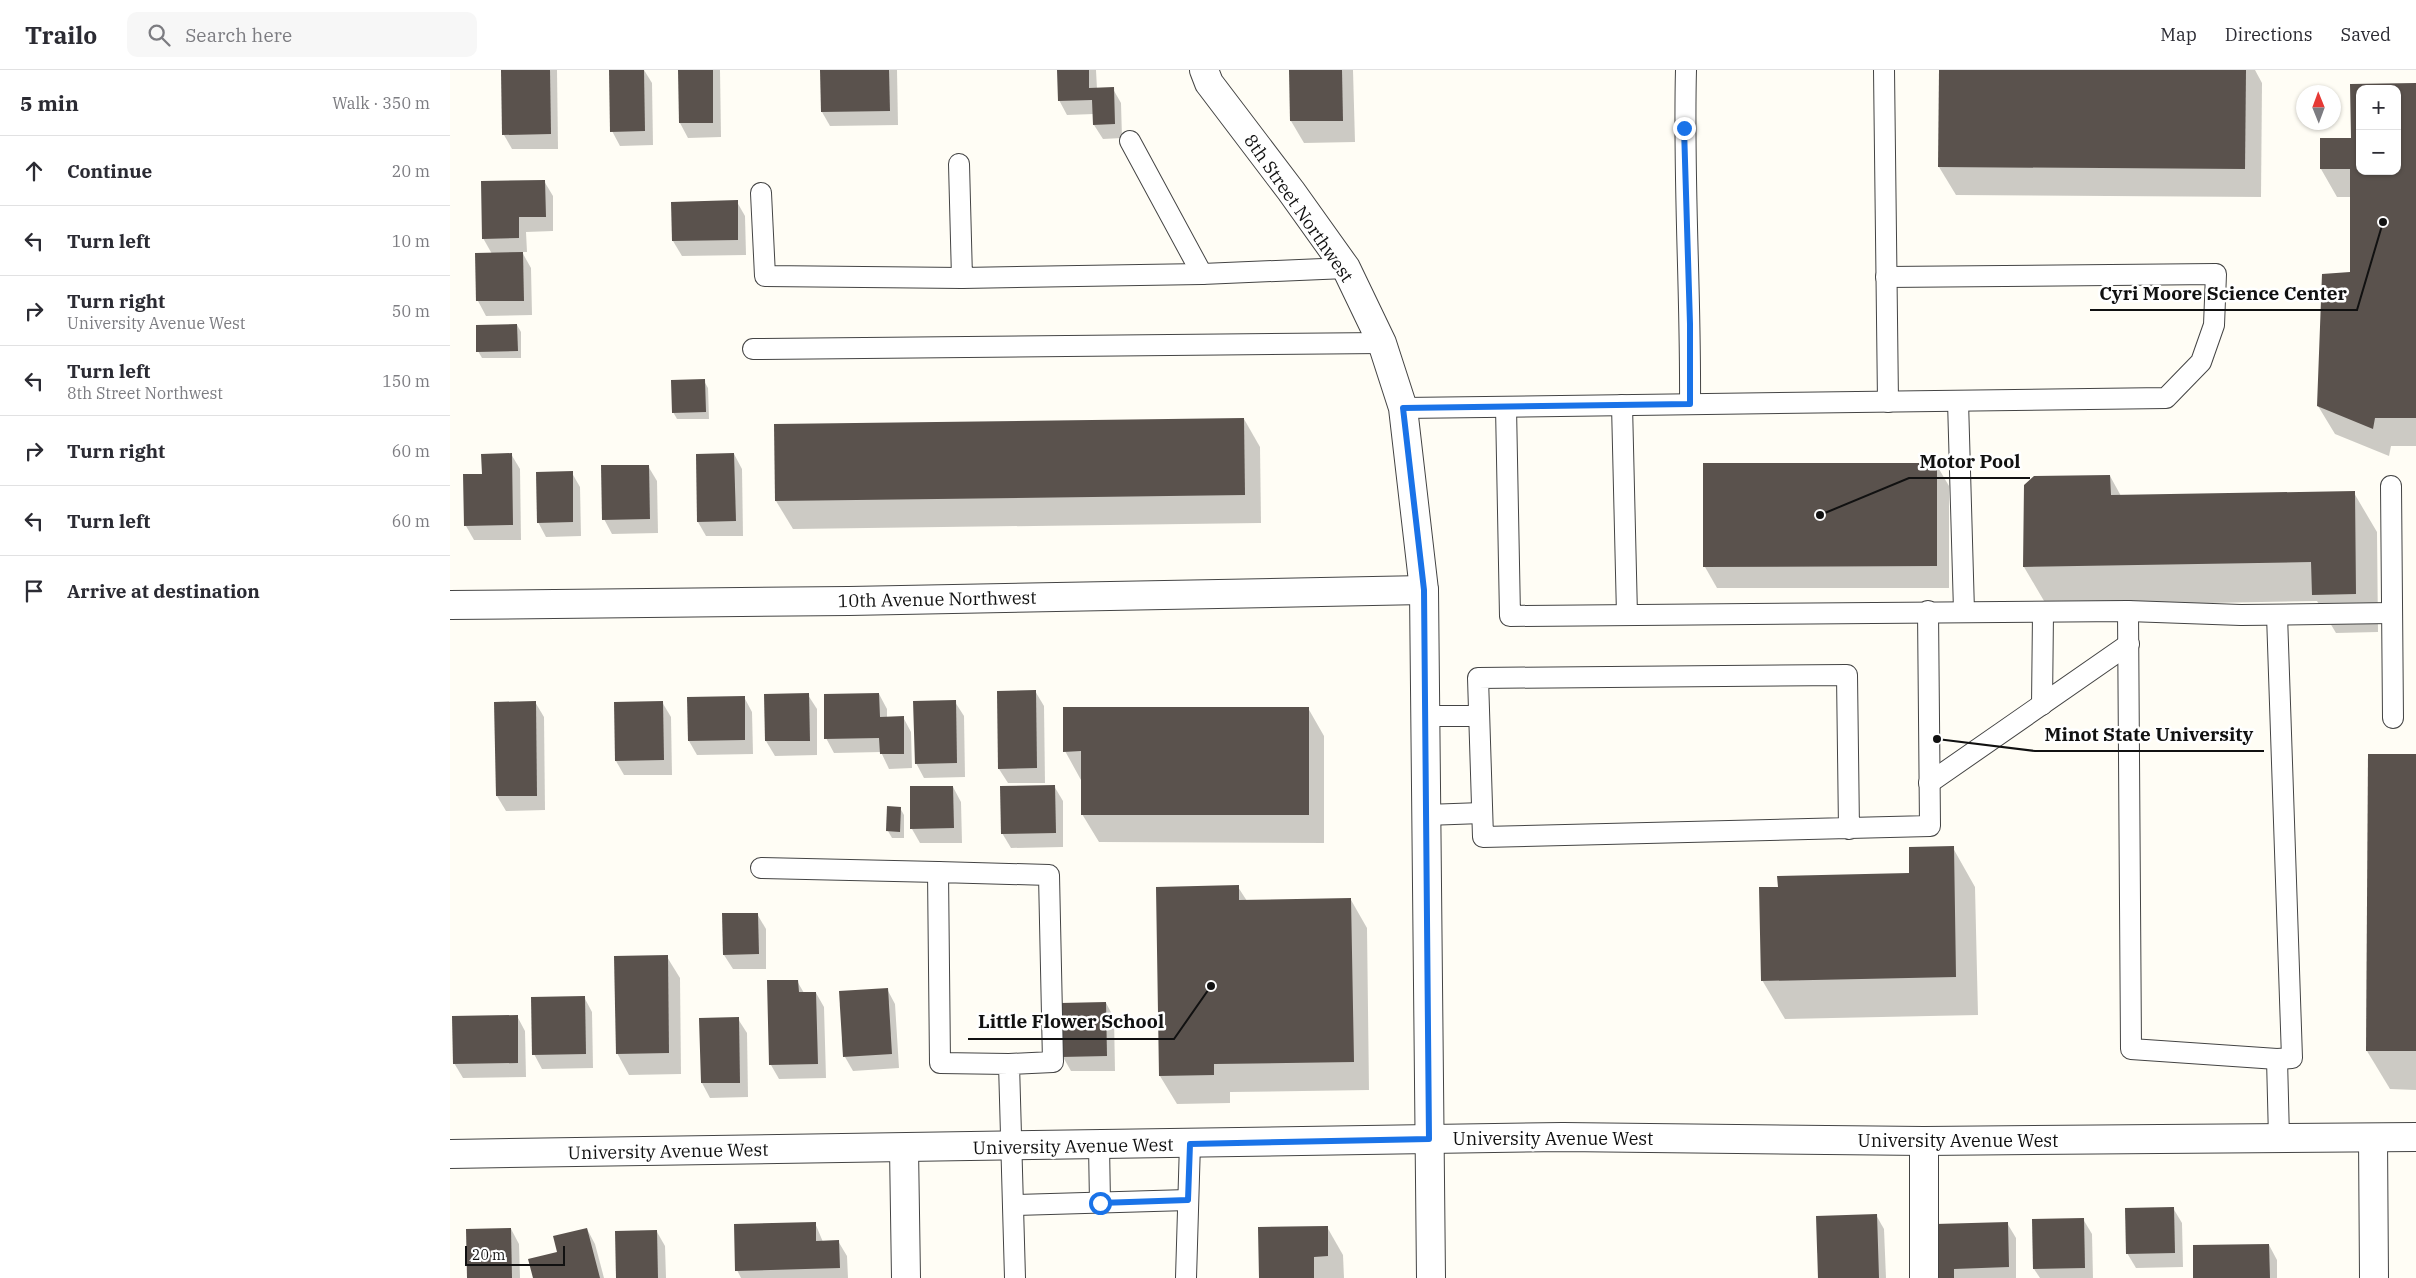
<!DOCTYPE html>
<meta charset="utf-8">
<style>
:root{--surface:#fff;--page:#f7f7f7;--text:#2b2b33;--muted:#7c7c81;--line:#e1e1e2}
body{margin:0;font-family:"IBM Plex Serif",serif;background:var(--page);color:var(--text)}
.controls{position:absolute;right:15px;top:15px;display:grid;overflow:hidden;border-radius:10px;box-shadow:0 1px 4px #0004}
.controls button{width:45px;height:45px;display:grid;place-items:center;padding:0;border:0;border-bottom:1px solid var(--line);background:var(--surface);color:var(--text);font:25px sans-serif}
.compass{position:absolute;left:1846px;top:15px;width:45px;height:45px;border-radius:50%;background:var(--surface);box-shadow:0 1px 4px #0004;rotate:359deg}
.scale{position:absolute;left:15px;bottom:12px;width:100px;box-sizing:border-box;padding-left:5px;border:2px solid #111;border-top:0;font-size:14px;line-height:18px;white-space:nowrap;color:#111;-webkit-text-stroke:4px #fff;paint-order:stroke}
.stop{position:absolute;width:15px;height:15px;margin:-11px;border:4px solid #1a73e8;border-radius:50%;background:#fff}
.stop.end{background:#1a73e8;border-color:#fff;box-shadow:0 1px 5px #0008}
.list{margin:0;padding:0;list-style:none}
h2{display:flex;justify-content:space-between;align-items:center;height:65px;margin:0;padding:0 20px;font-size:21px}
h2 small{font-size:16px;font-weight:400;color:var(--muted)}
.list li{display:grid;grid-template-columns:32px 1fr auto;gap:15px;align-items:center;box-sizing:border-box;height:70px;padding:0 20px;border-top:1px solid var(--line)}
.list b{display:block;font-size:19px;white-space:nowrap}
.list p{margin:0;font-size:16px;white-space:nowrap;color:var(--muted)}
.list em{font-size:16px;font-style:normal;color:var(--muted)}
.icon{flex:none;width:28px;height:28px;fill:none;stroke:currentColor;stroke-width:2;stroke-linecap:round;stroke-linejoin:round}
.map{position:relative;flex:none;width:1966px;height:1208px;overflow:hidden}
header{display:flex;align-items:center;gap:30px;box-sizing:border-box;height:70px;padding:0 25px;background:var(--surface);border-bottom:1px solid var(--line)}
header strong{font-size:24px}
nav{display:flex;gap:28px;margin-inline-start:auto;font-size:18px}
.search{width:350px;height:45px;background:var(--page);display:flex;align-items:center;gap:12px;box-sizing:border-box;padding:0 18px;border-radius:10px;color:var(--muted);font-size:19px}
main{display:flex}
aside{flex:1;background:var(--surface)}
.map>svg:first-child{display:block}
.shadow{fill:#0003;fill-rule:evenodd}
.building{fill:#5a524d;fill-rule:evenodd}
.lines{fill:none;stroke-linecap:round;stroke-linejoin:round}
.service-casing{stroke:#444;stroke-width:22}
.minor-casing{stroke:#444;stroke-width:30}
.tertiary-casing{stroke:#444;stroke-width:30}
.service{stroke:#fff;stroke-width:20}
.minor{stroke:#fff;stroke-width:28}
.tertiary{stroke:#fff;stroke-width:28}
.route{stroke:#1a73e8;stroke-width:6}
.labels{text-anchor:middle;dominant-baseline:central;stroke-width:5;stroke-linejoin:round;paint-order:stroke}
.street-label{font-size:18px;fill:#111;stroke:#fff}
.leader{fill:none;stroke:#111;stroke-width:2}
.callout-dot{fill:#111;stroke:#fff;stroke-width:2}
.callout-label{font-size:19px;text-anchor:middle;font-weight:bold;fill:#111;stroke:#fff;stroke-width:5;stroke-linejoin:round;paint-order:stroke}
</style>
<header>
<strong>Trailo</strong>
<div class="search"><svg class="icon" aria-label="search" viewBox="0 0 24 24"><circle cx="10" cy="10" r="6"/><path d="M15 15l6 6"/></svg>Search here</div>
<nav><a>Map</a><a>Directions</a><a>Saved</a></nav>
</header>
<main>
<aside>
<h2>5 min<small>Walk · 350 m</small></h2>
<ul class="list">
<li><svg class="icon" aria-label="ahead" viewBox="0 0 24 24"><path d="M12 20V5M6 11l6-6 6 6"/></svg><div><b>Continue</b></div><em>20 m</em></li>
<li><svg class="icon" aria-label="left" viewBox="0 0 24 24"><path d="M17 20v-9H6M10 6l-5 5 5 5"/></svg><div><b>Turn left</b></div><em>10 m</em></li>
<li><svg class="icon" aria-label="right" viewBox="0 0 24 24"><path d="M7 20v-9h11M14 6l5 5-5 5"/></svg><div><b>Turn right</b><p>University Avenue West</p></div><em>50 m</em></li>
<li><svg class="icon" aria-label="left" viewBox="0 0 24 24"><path d="M17 20v-9H6M10 6l-5 5 5 5"/></svg><div><b>Turn left</b><p>8th Street Northwest</p></div><em>150 m</em></li>
<li><svg class="icon" aria-label="right" viewBox="0 0 24 24"><path d="M7 20v-9h11M14 6l5 5-5 5"/></svg><div><b>Turn right</b></div><em>60 m</em></li>
<li><svg class="icon" aria-label="left" viewBox="0 0 24 24"><path d="M17 20v-9H6M10 6l-5 5 5 5"/></svg><div><b>Turn left</b></div><em>60 m</em></li>
<li><svg class="icon" aria-label="arrive" viewBox="0 0 24 24"><path d="M6 21V4h12l-3 4 3 4H6"/></svg><div><b>Arrive at destination</b></div></li>
</ul>
</aside>
<div class="map">
<svg width="1966" height="1208" viewBox="0 0 1966 1208">
<rect width="100%" height="100%" fill="#fffdf5"/>
<g class="shadow">
<polygon points="52,0 107,0 108,79 62,79 54,65"/>
<polygon points="160,0 194,0 202,13 203,75 170,76 162,61"/>
<polygon points="229,0 270,0 271,67 238,68 230,53"/>
<polygon points="371,0 447,0 448,55 380,56 372,42"/>
<polygon points="608,0 646,0 647,19 663,19 671,33 672,68 653,69 644,55 644,44 617,45 609,30"/>
<polygon points="841,0 903,0 905,72 854,73 841,51"/>
<polygon points="1490,0 1805,0 1812,13 1811,127 1506,125 1489,97"/>
<path d="M1966,14V376H1941L1939,386L1885,364L1868,336L1901,203L1902,127H1887L1871,99V70L1902,69L1901,15ZM1910,19H1947V101H1910Z"/>
<polygon points="94,111 103,126 103,161 76,162 77,182 72,182 81,198 82,245 36,246 28,231 42,184 33,168"/>
<polygon points="287,132 295,146 296,185 232,186 223,171 222,133"/>
<polygon points="67,255 71,262 71,288 32,288 28,281"/>
<polygon points="254,311 258,318 259,349 227,349 223,342"/>
<polygon points="794,349 810,377 811,453 343,459 326,431"/>
<polygon points="61,384 70,399 71,470 24,470 16,456 33,405"/>
<polygon points="284,384 292,399 293,466 256,466 248,452"/>
<polygon points="1486,394 1499,416 1499,518 1267,518 1255,497"/>
<polygon points="198,396 207,411 208,463 162,464 154,449"/>
<polygon points="122,403 130,417 131,466 96,467 88,452"/>
<polygon points="1660,406 1671,426 1904,423 1927,462 1928,562 1886,563 1867,531 1597,536 1574,497"/>
<polygon points="585,621 594,636 595,713 558,713 549,699"/>
<polygon points="429,624 437,639 437,648 453,647 461,662 462,698 439,699 431,682 384,683 376,668"/>
<polygon points="358,625 367,639 367,685 325,686 316,671"/>
<polygon points="294,627 302,642 303,684 247,685 239,671"/>
<polygon points="85,632 94,647 95,740 56,741 47,726 46,633"/>
<polygon points="212,632 221,647 222,705 174,705 166,691"/>
<polygon points="505,632 514,646 515,707 474,708 466,693"/>
<polygon points="858,638 874,666 874,773 649,772 632,744 631,710 615,681"/>
<polygon points="1966,686 1966,1020 1940,1019 1917,981"/>
<polygon points="604,716 613,731 613,777 561,778 552,763"/>
<polygon points="503,717 511,732 512,773 470,773 462,759"/>
<polygon points="450,738 454,745 454,768 442,768 438,761"/>
<polygon points="1503,778 1525,817 1528,945 1335,949 1312,910 1329,818 1461,804"/>
<polygon points="788,817 797,831 901,830 917,858 919,1020 780,1022 780,1033 727,1034 710,1006 707,818"/>
<polygon points="307,844 316,859 316,899 283,899 274,885"/>
<polygon points="217,887 230,908 231,1004 179,1005 167,983"/>
<polygon points="347,911 354,923 366,923 374,937 376,1008 329,1009 321,995"/>
<polygon points="437,919 445,934 449,998 403,1001 395,987"/>
<polygon points="134,927 142,942 143,998 92,999 84,984"/>
<polygon points="656,933 664,948 665,1001 621,1001 613,987"/>
<polygon points="67,946 75,961 76,1007 13,1008 4,993"/>
<polygon points="288,949 297,963 298,1027 260,1028 252,1013"/>
<polygon points="1723,1138 1732,1153 1733,1197 1686,1198 1677,1183"/>
<polygon points="1426,1145 1434,1159 1436,1208 1369,1208"/>
<polygon points="1633,1149 1642,1164 1643,1208 1590,1208 1584,1199"/>
<polygon points="365,1153 373,1172 388,1171 397,1186 398,1208 291,1208 287,1200"/>
<polygon points="1557,1153 1566,1168 1566,1208 1487,1208"/>
<polygon points="877,1157 893,1185 894,1208 810,1208"/>
<polygon points="61,1159 69,1174 70,1208 18,1208"/>
<polygon points="137,1159 145,1174 154,1208 84,1208 108,1183"/>
<polygon points="207,1162 215,1176 216,1208 167,1208"/>
<polygon points="1819,1175 1827,1190 1827,1208 1744,1208"/>
</g>
<g class="building">
<polygon points="51,0 100,0 101,64 52,65"/>
<polygon points="159,0 194,0 195,61 160,62"/>
<polygon points="228,0 263,0 263,53 229,53"/>
<polygon points="370,0 439,0 440,41 371,42"/>
<polygon points="607,0 639,0 639,18 664,17 665,54 643,55 642,30 608,31"/>
<polygon points="839,0 892,0 893,51 840,51"/>
<polygon points="1489,0 1796,0 1795,99 1488,97"/>
<path d="M1966,13V348H1925L1923,359L1867,336L1872,204L1900,202V99H1870V68H1901L1900,14ZM1910,19H1947V101H1910Z"/>
<polygon points="95,110 96,147 69,147 69,168 32,169 31,111"/>
<polygon points="288,130 288,170 222,171 221,132"/>
<polygon points="73,182 74,231 26,231 25,183"/>
<polygon points="67,254 68,281 26,282 26,255"/>
<polygon points="255,309 256,342 222,343 221,310"/>
<polygon points="794,348 795,425 325,431 324,354"/>
<polygon points="62,383 63,455 14,456 13,404 32,404 31,384"/>
<polygon points="284,383 286,451 247,452 246,384"/>
<polygon points="1253,393 1487,393 1487,496 1253,497"/>
<polygon points="151,395 199,395 200,449 152,450"/>
<polygon points="123,401 123,452 87,453 86,402"/>
<polygon points="1660,405 1661,425 1905,421 1906,524 1862,525 1861,492 1573,497 1574,415 1584,406"/>
<polygon points="586,620 587,698 548,699 547,621"/>
<polygon points="359,623 360,671 315,671 314,624"/>
<polygon points="429,623 430,647 454,646 454,684 430,684 429,668 374,669 374,624"/>
<polygon points="295,626 295,670 238,671 237,627"/>
<polygon points="506,630 507,693 465,694 463,631"/>
<polygon points="86,631 87,726 46,726 44,632"/>
<polygon points="213,631 214,690 165,691 164,632"/>
<polygon points="613,637 859,637 859,745 631,745 631,681 613,682"/>
<polygon points="1918,684 1966,684 1966,981 1916,981"/>
<polygon points="605,715 606,763 551,764 550,716"/>
<polygon points="460,716 503,716 504,758 460,759"/>
<polygon points="437,736 451,737 450,762 436,761"/>
<polygon points="1504,776 1506,907 1311,911 1309,817 1328,817 1327,806 1459,803 1459,777"/>
<polygon points="789,815 789,830 901,828 904,992 764,994 764,1005 709,1006 706,817"/>
<polygon points="272,843 308,843 309,884 273,885"/>
<polygon points="218,885 219,983 166,984 164,886"/>
<polygon points="317,910 348,910 349,922 366,922 368,994 319,995"/>
<polygon points="438,918 442,984 393,987 389,921"/>
<polygon points="135,926 136,984 82,985 81,927"/>
<polygon points="656,932 657,986 611,987 610,933"/>
<polygon points="68,945 68,993 3,994 2,946"/>
<polygon points="289,947 290,1013 251,1013 249,948"/>
<polygon points="1724,1137 1725,1183 1676,1184 1675,1138"/>
<polygon points="1427,1144 1429,1208 1368,1208 1366,1146"/>
<polygon points="1634,1148 1635,1198 1583,1199 1582,1149"/>
<polygon points="366,1152 366,1171 389,1170 390,1198 285,1201 284,1154"/>
<polygon points="1558,1152 1559,1197 1504,1199 1504,1208 1486,1208 1485,1154"/>
<polygon points="878,1156 878,1186 864,1187 864,1208 809,1208 808,1157"/>
<polygon points="61,1158 62,1208 17,1208 16,1159"/>
<polygon points="137,1158 150,1208 83,1208 78,1189 107,1182 103,1166"/>
<polygon points="207,1160 208,1208 166,1208 165,1161"/>
<polygon points="1819,1174 1820,1208 1743,1208 1743,1175"/>
</g>
<g class="lines">
<defs>
<g id="service">
<path d="M1236,0C1233,112 1241,223 1240,334"/>
<polyline points="1434,0 1438,332"/>
<polyline points="680,71 752,204"/>
<polyline points="509,94 512,208 752,204 896,198"/>
<polyline points="311,123 315,206 512,208"/>
<polyline points="303,279 932,273"/>
<polyline points="1508,331 1514,541"/>
<polyline points="1172,335 1177,545"/>
<polyline points="1056,337 1060,546 1678,541 1681,979 1827,989 1842,988 1827,545"/>
<polyline points="953,338 1716,328 1751,292 1764,255 1766,204 1436,207"/>
<polyline points="1941,416 1943,648"/>
<polyline points="1678,541 1791,545 1942,543"/>
<polyline points="1592,635 1593,543"/>
<polyline points="975,646 1029,646"/>
<polyline points="1479,713 1679,574"/>
<polyline points="976,745 1032,743"/>
<polyline points="1399,759 1397,605 1028,608 1033,767 1480,756 1478,541"/>
<polyline points="311,798 488,802"/>
<polyline points="1827,989 1829,1068"/>
<polyline points="559,994 490,993 488,802 599,805 603,992 559,994 565,1208"/>
<polyline points="649,1075 650,1133"/>
<polyline points="563,1135 738,1130"/>
<polyline points="736,1208 740,1073"/>
</g>
<g id="minor">
<polyline points="0,535 399,531 974,520"/>
<polyline points="1923,1068 1924,1208"/>
<polyline points="1474,1071 1474,1208"/>
<polyline points="454,1078 456,1208"/>
</g>
<g id="tertiary">
<polyline points="754,0 759,13 841,121 896,198 932,273 953,338 974,520 981,1208"/>
<polyline points="0,1084 1113,1067 1474,1071 1966,1067"/>
</g>
</defs>
<use href="#service" class="service-casing"/>
<use href="#minor" class="minor-casing"/>
<use href="#tertiary" class="tertiary-casing"/>
<use href="#service" class="service"/>
<use href="#minor" class="minor"/>
<use href="#tertiary" class="tertiary"/>
</g>
<g class="lines">
<polyline class="route" points="650,1133 738,1130 740,1074 979,1069 974,520 953,338 1240,334 1240,254 1234,58"/>
</g>
<g class="labels">
<g class="street-label">
<text transform="translate(849 138) rotate(55)">8th Street Northwest</text>
<text transform="translate(487 529) rotate(-1)">10th Avenue Northwest</text>
<text x="1103" y="1068">University Avenue West</text>
<text x="1508" y="1070">University Avenue West</text>
<text transform="translate(623 1076) rotate(-1)">University Avenue West</text>
<text transform="translate(218 1081) rotate(-1)">University Avenue West</text>
</g>
</g>
<path class="leader" d="M1933 152L1907 240H1640M1370 445L1459 408H1580M1487 669L1585 681H1814M761 916L724 969H518"/>
<g class="callout-dot">
<circle cx="1933" cy="152" r="5"/>
<circle cx="1370" cy="445" r="5"/>
<circle cx="1487" cy="669" r="5"/>
<circle cx="761" cy="916" r="5"/>
</g>
<g class="callout-label">
<text x="1773" y="230">Cyri Moore Science Center</text>
<text x="1520" y="398">Motor Pool</text>
<text x="1699" y="671">Minot State University</text>
<text x="621" y="958">Little Flower School</text>
</g>
</svg>
<div class="controls">
<button>+</button>
<button>−</button>
</div>
<svg class="compass" viewBox="-18 -18 36 36"><path d="M0-13l5 13h-10z" fill="#e53935"/><path d="M0 13l5-13h-10z" fill="#7c7c81"/></svg>
<div class="scale">20 m</div>
<div class="stop" style="left:650px;top:1133px"></div>
<div class="stop end" style="left:1234px;top:58px"></div>
</div>
</main>
